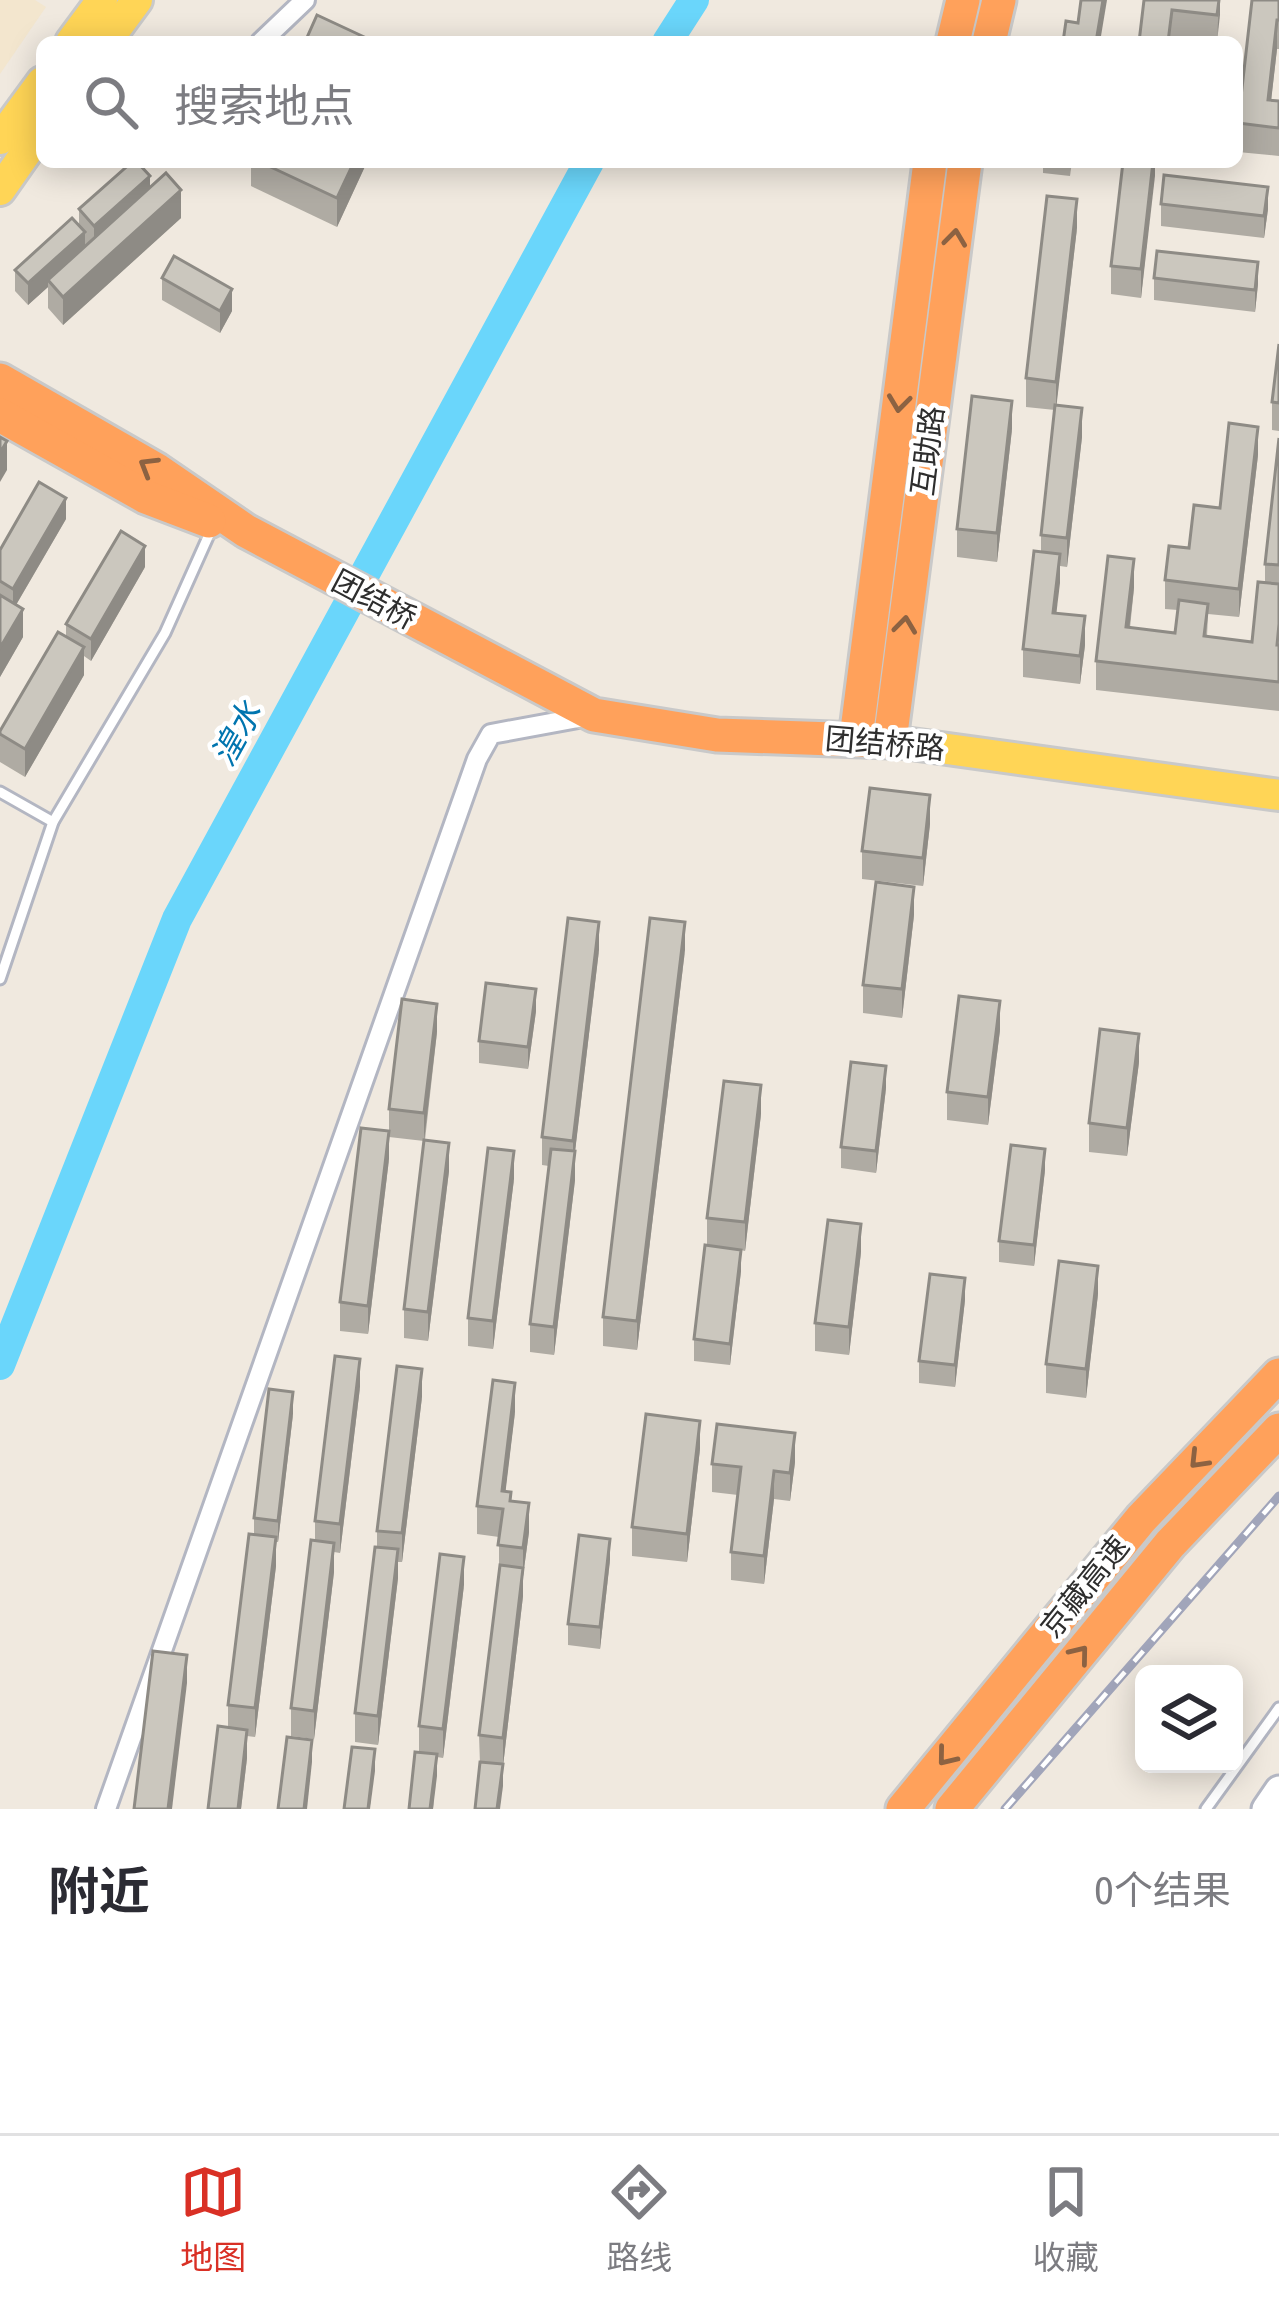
<!DOCTYPE html>
<html lang="zh">
<meta charset="utf-8">
<style>
:root{--surface:#fff;--page:#f2f2f3;--text:#2b2b33;--muted:#7c7c81;--line:#e1e1e2;--accent:#d93025}
body{margin:0;font-family:"Fira Sans Condensed","Noto Sans SC",sans-serif;background:var(--page);color:var(--text)}
.controls{position:absolute;right:36px;bottom:36px;display:grid;overflow:hidden;border-radius:18px;box-shadow:0 6px 30px #0003}
.controls button{width:108px;height:108px;display:grid;place-items:center;padding:0;border:0;border-bottom:3px solid var(--line);background:var(--surface);color:var(--text);font:60px sans-serif}
.list{margin:0;padding:0;list-style:none}
h2{display:flex;justify-content:space-between;align-items:center;height:156px;margin:0;padding:0 48px;font-size:51px}
h2 small{font-size:39px;font-weight:400;color:var(--muted)}
.icon{flex:none;width:66px;height:66px;fill:none;stroke:currentColor;stroke-width:2;stroke-linecap:round;stroke-linejoin:round}
.map{position:relative;flex:none;width:1279px;height:1809px;overflow:hidden}
.search{position:absolute;background:var(--surface);box-shadow:0 6px 30px #0003;left:36px;right:36px;top:36px;height:132px;display:flex;align-items:center;gap:30px;box-sizing:border-box;padding:0 42px;border-radius:18px;color:var(--muted);font-size:45px}
.sheet{height:324px;background:var(--surface)}
nav{display:flex;justify-content:space-around;align-items:center;box-sizing:border-box;height:168px;border-top:3px solid var(--line);background:var(--surface);font-size:33px;color:var(--muted)}
nav a{display:grid;justify-items:center;gap:6px}
nav .on{color:var(--accent)}
.map>svg:first-child{display:block}
.education{fill:#f3e6ce}
.lines{fill:none;stroke-linecap:round;stroke-linejoin:round}
.river{stroke:#6ad6fb;stroke-width:30}
.lane-casing{stroke:#b3b6c2;stroke-width:15}
.street-casing{stroke:#b3b6c2;stroke-width:24}
.secondary-casing{stroke:#b3b6c2;stroke-width:33}
.primary-casing{stroke:#c9c9c9;stroke-width:36}
.highway-casing{stroke:#c9c9c9;stroke-width:39}
.lane{stroke:#fff;stroke-width:9}
.street{stroke:#fff;stroke-width:18}
.secondary{stroke:#fff;stroke-width:27}
.primary{stroke:#ffd556;stroke-width:30}
.highway{stroke:#ffa15b;stroke-width:33}
.rail-casing{stroke:#a1a5ba;stroke-width:9}
.rail{stroke:#fff;stroke-width:4.5;stroke-dasharray:14;stroke-linecap:butt}
.wall{fill:#afaba3}
.shaded-wall{fill:#8e8b85}
.building{fill:#cbc7be;stroke:#8e8b85;stroke-width:3}
.oneway{stroke:#8c6242}
.labels{text-anchor:middle;dominant-baseline:central;stroke-width:9;stroke-linejoin:round;paint-order:stroke}
.street-label{font-size:30px;fill:#2e2e2e;stroke:#fff}
.water-label{font-size:33px;font-style:italic;fill:#0075af;stroke:#fff}
</style>
<div class="map">
<svg width="1279" height="1809" viewBox="0 0 1279 1809">
<rect width="100%" height="100%" fill="#f0e9df"/>
<polygon class="education" points="0,0 35,0 46,7 0,74"/>
<g class="lines">
<g class="river">
<polyline points="667,42 694,0"/>
<polyline points="0,1365 177,919 589,162"/>
</g>
<defs>
<g id="lane">
<polyline points="0,792 53,822"/>
<polyline points="0,979 53,822 165,633 212,528"/>
<polyline points="1206,1809 1279,1708"/>
</g>
<g id="street">
<polyline points="261,42 305,0"/>
<polyline points="106,1809 477,759 491,734 589,716"/>
</g>
<polyline id="secondary" points="1266,1809 1279,1790"/>
<g id="primary">
<polyline points="71,42 102,0"/>
<polyline points="106,42 137,0"/>
<polyline points="0,139 42,82"/>
<polyline points="0,190 42,130"/>
<polyline points="890,741 1279,795"/>
</g>
<g id="highway">
<polyline points="953,42 963,0"/>
<polyline points="989,42 999,0"/>
<polyline points="0,380 157,470 246,531 594,715 717,735 890,741 965,162"/>
<polyline points="0,415 146,497 209,521"/>
<polyline points="856,738 930,162"/>
<polyline points="903,1809 1141,1519 1279,1375"/>
<polyline points="952,1809 1170,1544 1279,1430"/>
</g>
</defs>
<use href="#lane" class="lane-casing"/>
<use href="#street" class="street-casing"/>
<use href="#secondary" class="secondary-casing"/>
<use href="#primary" class="primary-casing"/>
<use href="#highway" class="highway-casing"/>
<use href="#lane" class="lane"/>
<use href="#street" class="street"/>
<use href="#secondary" class="secondary"/>
<use href="#primary" class="primary"/>
<use href="#highway" class="highway"/>
<defs>
<polyline id="rail" points="1005,1809 1279,1496"/>
</defs>
<use href="#rail" class="rail-casing"/>
<use href="#rail" class="rail"/>
</g>
<g class="wall">
<polygon points="1144,0 1220,0 1217,42 1172,39"/>
<polygon points="1279,0 1279,49 1277,49 1271,100 1279,101 1279,156 1238,152 1238,123"/>
<polygon points="251,162 367,162 337,227 251,186"/>
<polygon points="1043,162 1072,162 1070,176 1043,173"/>
<polygon points="1155,162 1141,298 1111,294 1111,266"/>
<polygon points="150,188 181,218 63,325 48,308 48,287 28,305 15,291 15,270 79,226 79,209"/>
<polygon points="1161,204 1268,209 1264,238 1161,226"/>
<polygon points="1077,228 1056,405 1082,437 1067,567 1060,566 1056,613 1085,645 1080,684 1023,677 1023,649 1041,552 1041,535 1055,410 1026,407 1026,378"/>
<polygon points="162,278 232,311 220,333 162,300"/>
<polygon points="1154,278 1258,284 1255,312 1154,300"/>
<polygon points="1279,344 1279,431 1272,430 1272,402"/>
<polygon points="1012,429 997,562 957,557 957,529"/>
<polygon points="1279,438 1279,711 1096,690 1096,661 1134,588 1130,628 1175,633 1178,610 1165,609 1165,580 1258,455 1239,617 1208,614 1207,637 1252,642 1265,583 1265,564"/>
<polygon points="66,519 16,605 23,637 0,677 0,550"/>
<polygon points="145,567 91,661 84,656 84,675 25,777 0,762 0,731 66,637 66,624"/>
<polygon points="930,824 923,886 862,879 862,851"/>
<polygon points="914,915 902,1018 863,1013 863,985"/>
<polygon points="599,950 575,1151 575,1180 554,1355 530,1352 530,1324 549,1166 542,1165 542,1137"/>
<polygon points="685,950 637,1350 603,1346 603,1317"/>
<polygon points="536,1011 528,1069 479,1063 479,1041"/>
<polygon points="1000,1030 988,1125 947,1120 947,1092"/>
<polygon points="437,1032 425,1140 449,1171 428,1341 404,1338 404,1309 424,1141 389,1137 389,1109"/>
<polygon points="1139,1062 1127,1156 1089,1152 1089,1123"/>
<polygon points="886,1088 876,1173 841,1168 841,1147"/>
<polygon points="761,1114 745,1251 741,1250 741,1271 730,1365 694,1361 694,1339 707,1246 707,1218"/>
<polygon points="389,1159 368,1334 340,1331 340,1302"/>
<polygon points="1045,1170 1034,1266 999,1262 999,1241"/>
<polygon points="514,1179 493,1349 468,1346 468,1318"/>
<polygon points="861,1252 849,1355 815,1351 815,1323"/>
<polygon points="1098,1294 1086,1398 1046,1393 1046,1364"/>
<polygon points="965,1300 955,1387 919,1383 919,1361"/>
<polygon points="360,1387 340,1553 334,1552 334,1572 314,1739 291,1736 291,1708 315,1541 315,1521"/>
<polygon points="422,1397 402,1562 398,1562 398,1578 378,1745 355,1742 355,1713 377,1547 377,1531"/>
<polygon points="515,1412 505,1492 529,1532 523,1576 523,1596 503,1766 503,1786 480,1764 479,1735 499,1573 499,1537 477,1534 477,1506"/>
<polygon points="293,1414 278,1542 276,1542 276,1566 255,1737 247,1736 247,1758 241,1809 208,1809 228,1727 228,1705 254,1535 254,1518"/>
<polygon points="700,1449 687,1562 632,1556 632,1527"/>
<polygon points="795,1462 790,1501 774,1499 764,1584 731,1580 731,1552 738,1495 712,1492 712,1464"/>
<polygon points="610,1560 600,1649 568,1645 568,1624"/>
<polygon points="464,1585 443,1758 437,1757 433,1809 409,1809 419,1752 419,1726"/>
</g>
<g class="shaded-wall">
<polygon points="1103,0 1107,0 1100,42 1096,42"/>
<polygon points="1219,0 1220,0 1220,15 1217,42"/>
<polygon points="1277,20 1277,49 1268,128 1268,100"/>
<polygon points="354,162 367,162 337,227 337,198"/>
<polygon points="1153,162 1155,162 1155,176 1141,298 1141,269"/>
<polygon points="150,176 150,198 94,248 94,226"/>
<polygon points="1268,187 1268,209 1264,238 1264,216"/>
<polygon points="181,190 181,218 63,325 63,297"/>
<polygon points="1077,199 1077,228 1056,410 1056,382"/>
<polygon points="85,232 85,254 48,280 48,287 28,305 28,283"/>
<polygon points="1258,262 1258,284 1255,312 1255,290"/>
<polygon points="232,289 232,311 220,333 220,311"/>
<polygon points="1012,401 1012,429 997,562 997,533"/>
<polygon points="1082,408 1082,437 1067,567 1067,538"/>
<polygon points="1258,427 1258,455 1239,617 1239,589"/>
<polygon points="7,441 7,470 0,482 0,453"/>
<polygon points="66,498 66,519 13,610 13,589"/>
<polygon points="145,546 145,567 91,661 91,639"/>
<polygon points="1060,554 1060,583 1053,641 1053,613"/>
<polygon points="1134,559 1134,588 1126,656 1126,627"/>
<polygon points="23,609 23,637 0,677 0,648"/>
<polygon points="1085,616 1085,645 1080,684 1080,656"/>
<polygon points="84,647 84,675 25,777 25,749"/>
<polygon points="930,795 930,824 923,886 923,858"/>
<polygon points="914,887 914,915 902,1018 902,989"/>
<polygon points="599,922 599,950 573,1169 573,1141"/>
<polygon points="685,922 685,950 637,1350 637,1321"/>
<polygon points="536,989 536,1011 528,1069 528,1047"/>
<polygon points="1000,1001 1000,1030 988,1125 988,1097"/>
<polygon points="437,1004 437,1032 424,1141 424,1113"/>
<polygon points="1139,1034 1139,1062 1127,1156 1127,1128"/>
<polygon points="886,1066 886,1088 876,1173 876,1151"/>
<polygon points="761,1085 761,1114 745,1251 745,1222"/>
<polygon points="389,1131 389,1159 368,1334 368,1306"/>
<polygon points="449,1143 449,1171 428,1341 428,1312"/>
<polygon points="1045,1149 1045,1170 1034,1266 1034,1245"/>
<polygon points="514,1151 514,1179 493,1349 493,1321"/>
<polygon points="575,1151 575,1180 554,1355 554,1327"/>
<polygon points="861,1224 861,1252 849,1355 849,1327"/>
<polygon points="741,1250 741,1271 730,1365 730,1344"/>
<polygon points="1098,1266 1098,1294 1086,1398 1086,1369"/>
<polygon points="965,1278 965,1300 955,1387 955,1365"/>
<polygon points="360,1359 360,1387 340,1553 340,1524"/>
<polygon points="422,1369 422,1397 402,1562 402,1533"/>
<polygon points="515,1383 515,1412 503,1513 502,1491"/>
<polygon points="293,1392 293,1414 278,1542 278,1521"/>
<polygon points="700,1421 700,1449 687,1562 687,1534"/>
<polygon points="795,1433 795,1462 790,1501 790,1473"/>
<polygon points="774,1471 774,1499 764,1584 764,1556"/>
<polygon points="529,1503 529,1532 523,1576 523,1596 503,1766 503,1738 523,1568 523,1548"/>
<polygon points="276,1537 276,1566 255,1737 255,1708"/>
<polygon points="610,1539 610,1560 600,1649 600,1627"/>
<polygon points="334,1543 334,1572 314,1739 314,1711"/>
<polygon points="398,1549 398,1578 378,1745 378,1716"/>
<polygon points="464,1557 464,1585 443,1758 443,1729"/>
<polygon points="187,1655 187,1683 172,1809 168,1809"/>
<polygon points="247,1730 247,1758 241,1809 238,1809"/>
<polygon points="312,1740 312,1762 307,1809 304,1809"/>
<polygon points="375,1749 375,1771 370,1809 368,1809"/>
<polygon points="437,1754 437,1776 433,1809 430,1809"/>
<polygon points="503,1764 503,1786 500,1809 497,1809"/>
</g>
<g class="building">
<polygon points="1081,0 1103,0 1096,42 1063,42 1066,21 1078,23"/>
<polygon points="1144,0 1219,0 1217,15 1172,10 1168,42 1139,42"/>
<polygon points="1252,0 1279,0 1279,20 1277,20 1268,100 1279,101 1279,128 1238,123"/>
<polygon points="317,15 375,42 305,42"/>
<polygon points="132,162 137,162 150,176 94,226 79,209"/>
<polygon points="260,162 354,162 337,198"/>
<polygon points="1123,162 1153,162 1141,269 1111,266"/>
<polygon points="166,173 181,190 63,297 48,280"/>
<polygon points="1164,175 1268,187 1264,216 1161,204"/>
<polygon points="1047,196 1077,199 1056,382 1026,378"/>
<polygon points="72,218 85,232 28,283 15,270"/>
<polygon points="1157,251 1258,262 1255,290 1154,278"/>
<polygon points="174,256 232,289 220,311 162,278"/>
<polygon points="1279,344 1279,403 1272,402"/>
<polygon points="972,396 1012,401 997,533 957,529"/>
<polygon points="1055,405 1082,408 1067,538 1041,535"/>
<polygon points="1229,423 1258,427 1239,589 1165,580 1169,546 1189,548 1194,505 1220,508"/>
<polygon points="0,437 7,441 0,453"/>
<polygon points="1279,438 1279,565 1265,564"/>
<polygon points="39,482 66,498 13,589 0,581 0,550"/>
<polygon points="121,531 145,546 91,639 66,624"/>
<polygon points="1034,551 1060,554 1053,613 1085,616 1080,656 1023,649"/>
<polygon points="1108,556 1134,559 1126,627 1175,633 1179,600 1208,604 1204,636 1252,642 1258,582 1279,584 1279,624 1277,645 1279,645 1279,682 1096,661"/>
<polygon points="0,595 23,609 0,648"/>
<polygon points="58,632 84,647 25,749 0,734 0,731"/>
<polygon points="870,788 930,795 923,858 862,851"/>
<polygon points="876,882 914,887 902,989 863,985"/>
<polygon points="568,918 599,922 573,1141 542,1137"/>
<polygon points="650,918 685,922 637,1321 603,1317"/>
<polygon points="486,983 536,989 528,1047 479,1041"/>
<polygon points="959,996 1000,1001 988,1097 947,1092"/>
<polygon points="402,999 437,1004 424,1113 389,1109"/>
<polygon points="1100,1029 1139,1034 1127,1128 1089,1123"/>
<polygon points="851,1062 886,1066 876,1151 841,1147"/>
<polygon points="724,1081 761,1085 745,1222 707,1218"/>
<polygon points="361,1128 389,1131 368,1306 340,1302"/>
<polygon points="424,1140 449,1143 428,1312 404,1309"/>
<polygon points="1011,1145 1045,1149 1034,1245 999,1241"/>
<polygon points="488,1148 514,1151 493,1321 468,1318"/>
<polygon points="551,1149 575,1151 554,1327 530,1324"/>
<polygon points="828,1220 861,1224 849,1327 815,1323"/>
<polygon points="705,1245 741,1250 730,1344 694,1339"/>
<polygon points="1059,1261 1098,1266 1086,1369 1046,1364"/>
<polygon points="930,1274 965,1278 955,1365 919,1361"/>
<polygon points="335,1356 360,1359 340,1524 315,1521"/>
<polygon points="397,1366 422,1369 402,1533 377,1531"/>
<polygon points="493,1380 515,1383 502,1491 511,1492 510,1501 529,1503 523,1548 498,1545 503,1509 477,1506"/>
<polygon points="269,1389 293,1392 278,1521 254,1518"/>
<polygon points="646,1414 700,1421 687,1534 632,1527"/>
<polygon points="717,1424 795,1433 790,1473 774,1471 764,1556 731,1552 741,1467 712,1464"/>
<polygon points="249,1534 276,1537 255,1708 228,1705"/>
<polygon points="579,1535 610,1539 600,1627 568,1624"/>
<polygon points="311,1540 334,1543 314,1711 291,1708"/>
<polygon points="375,1547 398,1549 378,1716 355,1713"/>
<polygon points="440,1554 464,1557 443,1729 419,1726"/>
<polygon points="500,1565 523,1568 503,1738 479,1735"/>
<polygon points="153,1651 187,1655 168,1809 134,1809"/>
<polygon points="218,1726 247,1730 238,1809 208,1809"/>
<polygon points="287,1737 312,1740 304,1809 278,1809"/>
<polygon points="352,1747 375,1749 368,1809 344,1809"/>
<polygon points="415,1752 437,1754 430,1809 409,1809"/>
<polygon points="480,1762 503,1764 497,1809 475,1809"/>
</g>
<defs><path id="oneway-chevron" d="M-2-3.5L2.5 0L-2 3.5" fill="none" stroke-width="1.6" stroke-linecap="round" stroke-linejoin="round" transform="scale(3)"/></defs>
<g class="oneway">
<use href="#oneway-chevron" transform="translate(955 238) rotate(-83)"/>
<use href="#oneway-chevron" transform="translate(899 403) rotate(97)"/>
<use href="#oneway-chevron" transform="translate(148 466) rotate(-149)"/>
<use href="#oneway-chevron" transform="translate(905 625) rotate(-83)"/>
<use href="#oneway-chevron" transform="translate(1198 1460) rotate(134)"/>
<use href="#oneway-chevron" transform="translate(1080 1654) rotate(-51)"/>
<use href="#oneway-chevron" transform="translate(946 1757) rotate(129)"/>
</g>
<g class="labels">
<g class="street-label">
<text transform="translate(928 451) rotate(-83)">互助路</text>
<text transform="translate(374 600) rotate(28)">团结桥</text>
<text transform="translate(885 744) rotate(5)">团结桥路</text>
<text transform="translate(1085 1587) rotate(-51)">京藏高速</text>
</g>
<g class="water-label">
<text transform="translate(237 734) rotate(-61)">湟水</text>
</g>
</g>
</svg>
<div class="controls">
<button><svg class="icon" aria-label="layers" viewBox="0 0 24 24"><path d="M12 4l9 5-9 5-9-5zM3 14l9 5 9-5"/></svg></button>
</div>
<div class="search"><svg class="icon" aria-label="search" viewBox="0 0 24 24"><circle cx="10" cy="10" r="6"/><path d="M15 15l6 6"/></svg>搜索地点</div>
</div>
<section class="sheet">
<h2>附近<small>0个结果</small></h2>
<ul class="list">
</ul>
</section>
<nav>
<a class="on"><svg class="icon" aria-label="map" viewBox="0 0 24 24"><path d="M3 6l6-2 6 2 6-2v14l-6 2-6-2-6 2zM9 4v14M15 6v14"/></svg>地图</a>
<a><svg class="icon" aria-label="directions" viewBox="0 0 24 24"><path d="M12 3l9 9-9 9-9-9zM9 14v-3h6M13 9l2 2-2 2"/></svg>路线</a>
<a><svg class="icon" aria-label="saved" viewBox="0 0 24 24"><path d="M7 4h10v16l-5-4-5 4z"/></svg>收藏</a>
</nav>
